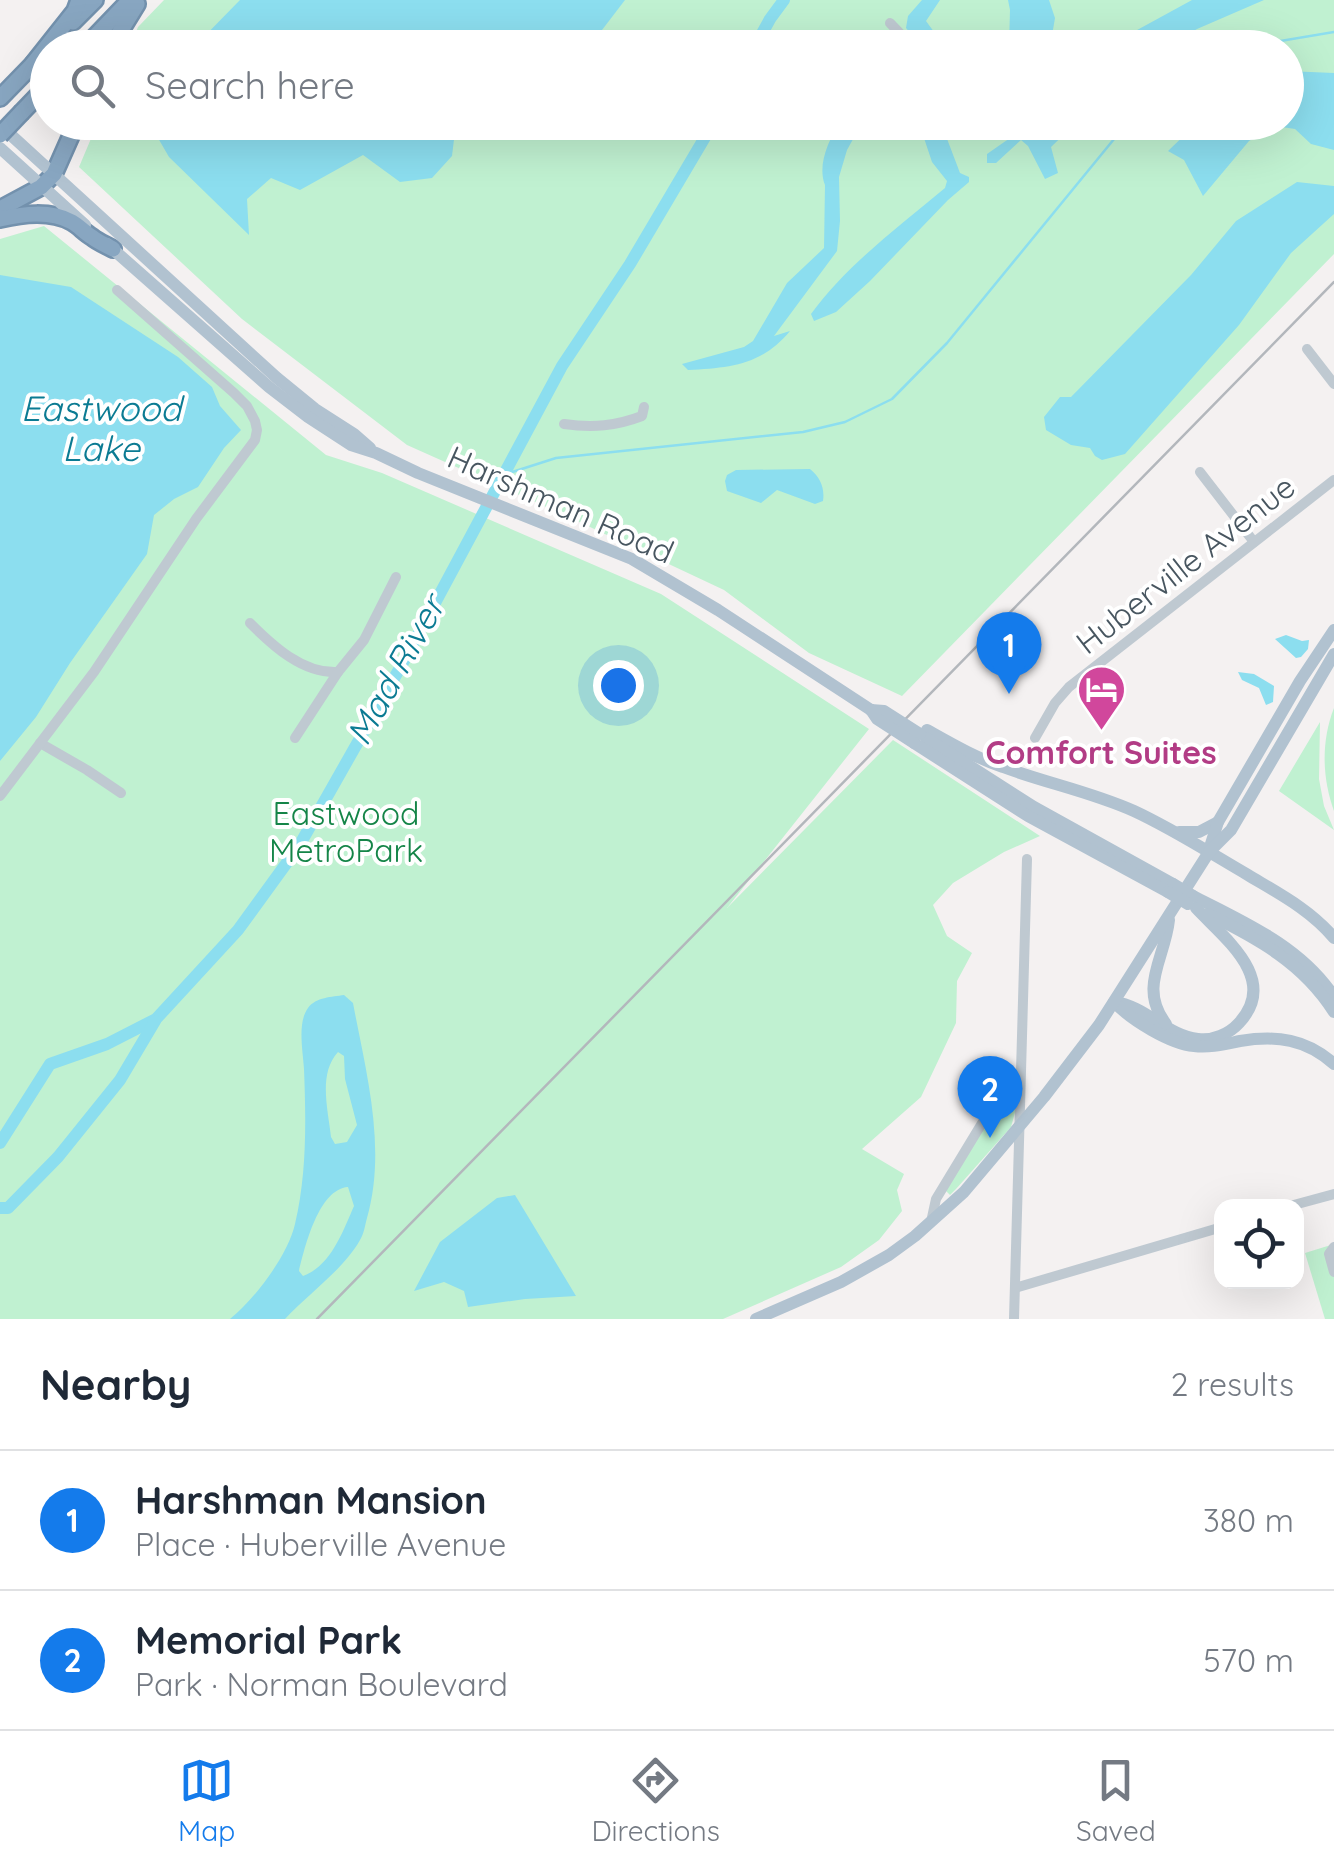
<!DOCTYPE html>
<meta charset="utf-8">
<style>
:root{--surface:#fff;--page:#f6f6f7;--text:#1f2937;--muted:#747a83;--line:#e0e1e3;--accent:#147beb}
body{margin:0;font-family:Quicksand,sans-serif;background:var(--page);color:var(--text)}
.controls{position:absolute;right:30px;bottom:30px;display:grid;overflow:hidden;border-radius:20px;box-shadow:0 10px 40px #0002}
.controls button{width:90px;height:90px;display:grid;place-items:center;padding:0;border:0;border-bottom:2px solid var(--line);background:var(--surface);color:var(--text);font:50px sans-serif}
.you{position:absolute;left:618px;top:685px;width:35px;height:35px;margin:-25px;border:8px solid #fff;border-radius:50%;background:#1a73e8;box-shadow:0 0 0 15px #1a73e833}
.badge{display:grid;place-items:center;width:65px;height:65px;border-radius:50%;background:var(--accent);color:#fff;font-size:32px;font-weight:700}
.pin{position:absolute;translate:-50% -82px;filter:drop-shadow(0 2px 5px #0008)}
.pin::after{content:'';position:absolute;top:52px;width:35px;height:30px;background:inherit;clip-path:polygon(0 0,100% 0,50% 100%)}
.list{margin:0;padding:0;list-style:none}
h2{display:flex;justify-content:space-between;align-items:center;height:130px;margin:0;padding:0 40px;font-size:42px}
h2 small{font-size:32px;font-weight:400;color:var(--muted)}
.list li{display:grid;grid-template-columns:65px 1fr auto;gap:30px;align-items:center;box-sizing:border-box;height:140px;padding:0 40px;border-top:2px solid var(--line)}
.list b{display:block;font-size:38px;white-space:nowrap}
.list p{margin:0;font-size:32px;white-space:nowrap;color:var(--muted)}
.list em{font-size:32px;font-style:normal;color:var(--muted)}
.icon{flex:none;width:55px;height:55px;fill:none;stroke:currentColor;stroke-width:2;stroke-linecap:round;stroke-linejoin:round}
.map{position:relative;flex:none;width:1334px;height:1319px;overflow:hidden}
.search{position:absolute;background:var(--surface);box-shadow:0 10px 40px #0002;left:30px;right:30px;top:30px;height:110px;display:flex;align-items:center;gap:25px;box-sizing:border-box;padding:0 35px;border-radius:55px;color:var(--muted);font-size:38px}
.sheet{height:410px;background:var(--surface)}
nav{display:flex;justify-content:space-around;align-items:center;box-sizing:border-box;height:140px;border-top:2px solid var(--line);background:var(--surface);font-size:28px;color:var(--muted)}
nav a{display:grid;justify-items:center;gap:5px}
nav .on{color:var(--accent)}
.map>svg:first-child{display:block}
.green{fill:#c0f1d1}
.water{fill:#8cdeef;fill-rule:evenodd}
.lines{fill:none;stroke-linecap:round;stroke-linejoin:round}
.stream{stroke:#8cdeef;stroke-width:2.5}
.river{stroke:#8cdeef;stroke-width:12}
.highway-casing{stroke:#7391ad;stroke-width:20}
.minor{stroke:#bfc9d1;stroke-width:10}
.major{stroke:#b1c2d0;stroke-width:12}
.highway{stroke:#88a6c1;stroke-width:15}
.rail{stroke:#b3b7bc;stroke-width:2.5}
.highway-bridge-casing{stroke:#7391ad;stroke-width:20;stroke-linecap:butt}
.major-bridge{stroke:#b1c2d0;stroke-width:12}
.highway-bridge{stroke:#88a6c1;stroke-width:15}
.labels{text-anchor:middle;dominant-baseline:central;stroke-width:8;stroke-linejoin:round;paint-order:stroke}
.street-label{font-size:32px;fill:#485660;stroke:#fff}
.hotel-label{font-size:32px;font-weight:bold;fill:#b23c85;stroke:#fff}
.park-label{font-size:32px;fill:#158548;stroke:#fff}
.water-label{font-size:35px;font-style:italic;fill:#0b7b93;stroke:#fff}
</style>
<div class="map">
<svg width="1334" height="1319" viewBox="0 0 1334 1319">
<rect width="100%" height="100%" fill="#f4f1f1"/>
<g class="green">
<polygon points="164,0 1334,0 1334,254 902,696 809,653 724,590 573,519 407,445 242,319 79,167 98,122 1286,122 1286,48 130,47 138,27"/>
<polygon points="44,226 326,455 382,473 661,594 869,729 727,908 893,740 1040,836 1004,852 953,883 933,905 947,936 972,953 957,981 956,1023 921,1097 862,1149 904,1174 897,1190 902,1211 879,1240 841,1267 723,1319 0,1319 0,239"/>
<path d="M1334,708V811C1322,778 1321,741 1334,708Z"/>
<polygon points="1320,722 1319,779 1324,806 1334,830 1279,791"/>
<polygon points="1008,1089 1013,1089 1016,1109 1011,1127 956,1189 950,1195 945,1190"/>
<polygon points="1334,1244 1334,1319 1325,1319 1305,1253"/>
</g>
<g class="water">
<polygon points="240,0 625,0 589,47 194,47"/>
<polygon points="922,0 940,0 926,21 945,47 922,47 906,28 908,16"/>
<polygon points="1008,0 1049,0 1055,18 1050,47 1009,47 1010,10"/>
<polygon points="1192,0 1264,0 1197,29 1165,47 1113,47 1128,35"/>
<polygon points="1287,71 1334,73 1334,150 1311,144 1295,129 1275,126 1249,141 1203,196 1184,160 1168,151 1197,123 1286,122"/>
<polygon points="156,123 156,122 456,123 452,156 432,178 400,182 363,155 300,190 271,178 247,199 249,235 169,157 158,138"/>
<path d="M839,123H862L847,150L839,177L840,221L837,251L774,336L790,331C762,365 730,368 688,370L682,364L744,347L753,341L787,283L824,248L825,185C817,165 829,140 839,123Z"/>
<path d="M919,123H941L960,173L969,177V182L948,200L870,281L836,312L814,321L811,314C847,265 898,227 945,188L947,181L932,162Z"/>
<polygon points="1014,123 1076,123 1051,147 1058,173 1045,179 1028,146 1021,140 996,163 987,163 987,154 1010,138"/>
<polygon points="1297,182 1334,186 1334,214 1291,253 1239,325 1125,454 1102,460 1095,456 1090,448 1071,445 1046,430 1044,417 1060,397 1071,397 1191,275 1236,221"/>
<polygon points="0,275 71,287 178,357 212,387 220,406 241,430 224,448 198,487 174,499 154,515 147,554 70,663 36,717 0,761"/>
<path d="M810,469C820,477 825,488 823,501L815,504L777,490L761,503L727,491L725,481L727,475L736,470Z"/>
<polygon points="1286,635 1302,641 1309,640 1308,649 1301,657 1296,658 1275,639"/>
<polygon points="1238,672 1254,674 1274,686 1273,702 1266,705 1259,688 1242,680"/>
<path d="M344,995L353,1003C366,1072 387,1148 367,1218C365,1225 364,1234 360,1240C344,1269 308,1294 285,1319H230C255,1299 288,1255 295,1224C307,1174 306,1120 304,1069C303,1051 297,1023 308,1008C316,997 332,997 344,995ZM338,1052L344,1056L345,1079L357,1125L347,1142L335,1144L331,1137C328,1109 318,1074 338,1052ZM348,1187L354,1206C343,1231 331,1266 303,1276L299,1271C305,1246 319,1189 348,1187Z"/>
<polygon points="515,1195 576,1296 525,1299 468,1307 464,1291 444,1282 414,1291 440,1242 497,1198"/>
</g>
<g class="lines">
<g class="stream">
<polyline points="1239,48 1334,32"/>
<polyline points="503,475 556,458 803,432 845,422 892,399 947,343 1128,122"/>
</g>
<g class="river">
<polyline points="754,48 770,19 784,0"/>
<polyline points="0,1143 50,1064 107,1044 156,1019 238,930 299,846 405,659 562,366 630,264 714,122"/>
<polyline points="0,1208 8,1208 58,1157 120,1080 155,1021"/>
</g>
<defs>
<g id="highway">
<polyline points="73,22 95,0"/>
<polyline points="84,48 130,0"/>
<polyline points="110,48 137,4"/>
<polyline points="33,64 75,11 79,0"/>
<polyline points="0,98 39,58"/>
<polyline points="22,112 48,85"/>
<polyline points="0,209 41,187 54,174 77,122"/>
<path d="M0,219C23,214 50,210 72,222C79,226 85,233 92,237C98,242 106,245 113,249"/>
</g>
</defs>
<use href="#highway" class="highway-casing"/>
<g class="minor">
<polyline points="890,23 914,48"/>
<polyline points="1307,349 1334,384"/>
<path d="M564,424C593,428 616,426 642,416L644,407"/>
<polyline points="1200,472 1254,542"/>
<path d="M250,623C273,646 303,674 338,672L364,640L396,577"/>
<polyline points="295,738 338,672"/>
<polyline points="1035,738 1055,703 1069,687 1334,480"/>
<polyline points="40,743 87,770 121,793"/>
<polyline points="0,796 94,672 196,519 255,440 257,430 255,421 247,406 234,393 117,290"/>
<polyline points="1290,1206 1334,1194"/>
<polyline points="931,1222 936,1199 1010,1077 1020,1077"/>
<polyline points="1334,1247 1329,1254 1334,1272"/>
<polyline points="1015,1288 1222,1227"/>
<polyline points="1014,1319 1027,859"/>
</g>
<g class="major">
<polyline points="1,126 277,378 315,409 354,434 370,448"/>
<polyline points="0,148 85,225"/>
<polyline points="107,244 269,387 308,417 351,445 376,453 418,473 632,559 718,610 871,710"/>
<path d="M927,730C952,744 976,758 1003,767C1046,783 1092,792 1134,811C1173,829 1210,853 1248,875C1278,893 1311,910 1334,938"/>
<polyline points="926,738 1034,807 1173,884"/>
<polyline points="914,743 1028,816 1168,892"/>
<polyline points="1179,832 1199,832 1218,822"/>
<polyline points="1209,850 1218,822 1300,681 1334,630"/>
<path d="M1193,896C1244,922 1302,947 1334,997"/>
<path d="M1208,914C1258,939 1303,963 1334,1012"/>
<path d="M1114,1002C1146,1006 1167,1036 1198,1039C1213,1041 1229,1034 1239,1023C1280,979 1224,938 1196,908"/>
<path d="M1114,1002C1131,1020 1170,1044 1194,1046C1210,1048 1225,1044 1240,1041C1277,1035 1306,1039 1334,1064"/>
<path d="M1166,1024C1138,987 1165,959 1169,920"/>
<polyline points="756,1319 841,1282 889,1255 915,1236 964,1192 1044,1097 1099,1025 1209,852 1231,830 1334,654"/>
</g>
<use href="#highway" class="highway"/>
<polyline class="rail" points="317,1319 1334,282"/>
<defs>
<polyline id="highway-bridge" points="0,135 22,112"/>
</defs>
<use href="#highway-bridge" class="highway-bridge-casing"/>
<g class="major-bridge">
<polyline points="871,710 884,711 920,734"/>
<polyline points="871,710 877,719 914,743"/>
<polyline points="1173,884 1193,896"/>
<polyline points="1168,892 1188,904"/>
</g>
<use href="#highway-bridge" class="highway-bridge"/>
</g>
<defs>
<symbol id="hotel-pin" viewBox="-11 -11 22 30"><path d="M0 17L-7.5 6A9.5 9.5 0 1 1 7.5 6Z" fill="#d1479c" stroke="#fff"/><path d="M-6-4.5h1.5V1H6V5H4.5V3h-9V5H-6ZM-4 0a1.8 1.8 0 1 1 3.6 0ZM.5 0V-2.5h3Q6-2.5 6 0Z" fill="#fff"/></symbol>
</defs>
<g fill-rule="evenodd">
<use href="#hotel-pin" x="1074" y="662" width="55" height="75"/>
</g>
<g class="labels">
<g class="street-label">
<text transform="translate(561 504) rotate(24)">Harshman Road</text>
<text transform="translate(1185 564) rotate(-38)">Huberville Avenue</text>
</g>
<g class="hotel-label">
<text x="1101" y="752">Comfort Suites</text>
</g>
<g class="park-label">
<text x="346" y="813">Eastwood<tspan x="346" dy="37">MetroPark</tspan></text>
</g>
<g class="water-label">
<text x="101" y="408">Eastwood<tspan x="101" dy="40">Lake</tspan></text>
<text transform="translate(395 670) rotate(-61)">Mad River</text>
</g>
</g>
</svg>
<div class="controls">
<button><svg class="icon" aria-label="locate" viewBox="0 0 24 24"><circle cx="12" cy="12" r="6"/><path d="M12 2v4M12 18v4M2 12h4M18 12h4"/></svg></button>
</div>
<div class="you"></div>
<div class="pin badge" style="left:1009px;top:694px">1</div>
<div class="pin badge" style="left:990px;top:1138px">2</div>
<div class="search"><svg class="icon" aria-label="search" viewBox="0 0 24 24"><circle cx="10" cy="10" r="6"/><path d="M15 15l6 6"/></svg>Search here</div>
</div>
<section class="sheet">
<h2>Nearby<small>2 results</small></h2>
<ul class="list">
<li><span class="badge">1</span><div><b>Harshman Mansion</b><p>Place · Huberville Avenue</p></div><em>380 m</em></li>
<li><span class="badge">2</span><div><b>Memorial Park</b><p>Park · Norman Boulevard</p></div><em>570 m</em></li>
</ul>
</section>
<nav>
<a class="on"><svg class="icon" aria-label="map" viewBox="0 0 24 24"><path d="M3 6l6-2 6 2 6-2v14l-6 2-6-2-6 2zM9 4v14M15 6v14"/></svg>Map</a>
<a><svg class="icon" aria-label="directions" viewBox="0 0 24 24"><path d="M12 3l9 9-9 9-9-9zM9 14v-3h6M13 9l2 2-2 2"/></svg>Directions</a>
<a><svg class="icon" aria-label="saved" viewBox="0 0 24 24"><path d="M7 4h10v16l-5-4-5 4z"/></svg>Saved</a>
</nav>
